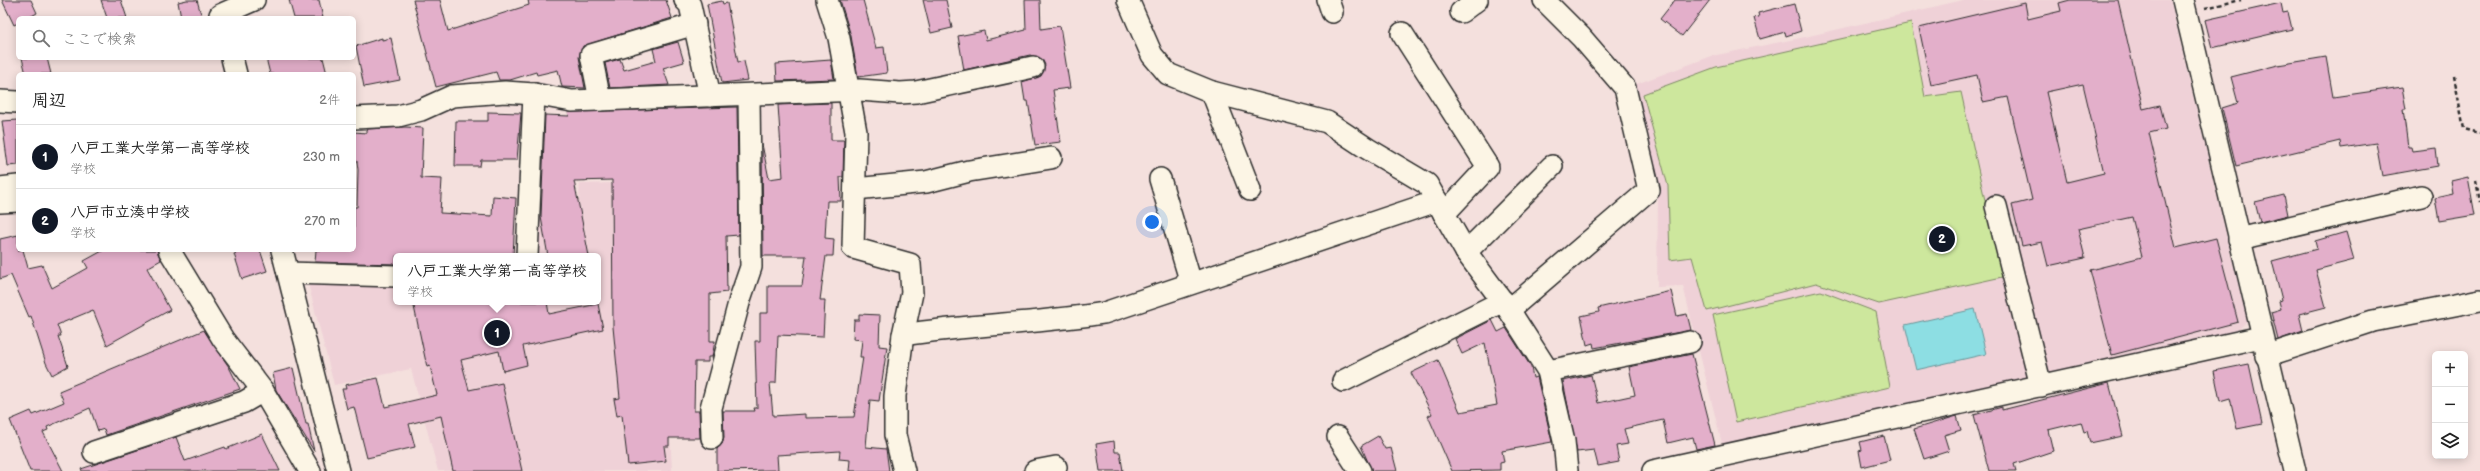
<!DOCTYPE html>
<html lang="ja">
<meta charset="utf-8">
<style>
:root{--surface:#fff;--page:#f6f6f6;--text:#222;--muted:#767676;--line:#e0e0e0;--accent:#111827}
body{margin:0;font-family:"Balsamiq Sans","Klee One",sans-serif;background:var(--page);color:var(--text)}
.controls{position:absolute;right:12px;bottom:12px;display:grid;overflow:hidden;border-radius:6px;box-shadow:0 2px 10px #0003}
.controls button{width:36px;height:36px;display:grid;place-items:center;padding:0;border:0;border-bottom:1px solid var(--line);background:var(--surface);color:var(--text);font:20px sans-serif}
.you{position:absolute;left:1152px;top:222px;width:14px;height:14px;margin:-10px;border:3px solid #fff;border-radius:50%;background:#1a73e8;box-shadow:0 0 0 6px #1a73e833}
.badge{display:grid;place-items:center;width:26px;height:26px;border-radius:50%;background:var(--accent);color:#fff;font-size:13px;font-weight:700}
.pin{position:absolute;translate:-50% -50%;border:2px solid #fff;box-shadow:0 1px 4px #0006}
.popup{position:absolute;left:393px;top:253px;width:208px;height:52px;box-sizing:border-box;display:grid;place-content:center;border-radius:6px;background:var(--surface);filter:drop-shadow(0 1px 3px #0005);font-size:13px;white-space:nowrap;color:var(--muted)}
.popup b{font-size:15px;color:var(--text)}
.popup::after{content:'';position:absolute;left:50%;top:100%;margin-left:-8px;border:8px solid transparent;border-top-color:var(--surface)}
.list{margin:0;padding:0;list-style:none}
h2{display:flex;justify-content:space-between;align-items:center;height:52px;margin:0;padding:0 16px;font-size:17px}
h2 small{font-size:13px;font-weight:400;color:var(--muted)}
.list li{display:grid;grid-template-columns:26px 1fr auto;gap:12px;align-items:center;box-sizing:border-box;height:64px;padding:0 16px;border-top:1px solid var(--line)}
.list b{display:block;font-size:15px;white-space:nowrap}
.list p{margin:0;font-size:13px;white-space:nowrap;color:var(--muted)}
.list em{font-size:13px;font-style:normal;color:var(--muted)}
.icon{flex:none;width:22px;height:22px;fill:none;stroke:currentColor;stroke-width:2;stroke-linecap:round;stroke-linejoin:round}
.map{position:relative;flex:none;width:2480px;height:471px;overflow:hidden}
.search{position:absolute;background:var(--surface);box-shadow:0 2px 10px #0003;left:16px;top:16px;width:340px;height:44px;display:flex;align-items:center;gap:10px;box-sizing:border-box;padding:0 14px;border-radius:6px;color:var(--muted);font-size:15px}
.panel{position:absolute;background:var(--surface);box-shadow:0 2px 10px #0003;left:16px;top:72px;width:340px;height:180px;border-radius:6px}
.map>svg:first-child{display:block}
.built{fill:#efd1d7}
.green{fill:#cde79d;stroke:#7c8964}
.water{fill:#8ddee3;stroke:#669699}
.building{fill:#e3afca;stroke:#2b2b2b;fill-rule:evenodd}
.lines{fill:none;stroke-linecap:round;stroke-linejoin:round}
.minor-casing{stroke:#2b2b2b;stroke-width:24}
.path{stroke:#2b2b2b;stroke-width:2.5;stroke-dasharray:4 3;stroke-linecap:butt}
.minor{stroke:#fcf5e5;stroke-width:21}
</style>
<div class="map">
<svg width="2480" height="471" viewBox="0 0 2480 471">
<rect width="100%" height="100%" fill="#f4e0dd"/>
<filter id="ink" filterUnits="userSpaceOnUse"><feTurbulence type="fractalNoise" baseFrequency=".025" numOctaves="2"/><feDisplacementMap in="SourceGraphic" scale="8" xChannelSelector="R" yChannelSelector="G"/><feConvolveMatrix kernelMatrix="1 2 1 2 8 2 1 2 1" color-interpolation-filters="sRGB"/></filter>
<g filter="url(#ink)">
<g class="built">
<polygon points="1963,0 2170,0 2247,321 2234,334 1723,448 1683,286 1657,287 1658,192 1631,86 1712,56 1805,37"/>
<polygon points="693,181 667,367 672,471 438,471 411,369 334,385 308,283 396,283 396,302 598,302 598,256 531,256 535,198 579,200 580,184"/>
</g>
<g class="green">
<polygon points="1911,23 1925,97 1961,92 2002,277 1879,304 1816,283 1707,311 1692,257 1670,260 1668,186 1643,94 1716,67"/>
<polygon points="1821,291 1876,312 1890,387 1736,422 1713,315"/>
</g>
<polygon class="water" points="1975,309 1986,354 1916,370 1905,325"/>
<g class="building">
<polygon points="2,0 31,0 37,13 28,18 18,18 18,23 14,25"/>
<polygon points="101,0 121,0 127,18 107,18"/>
<polygon points="187,0 197,0 202,18 181,18 178,2"/>
<polygon points="289,0 319,0 323,18 294,18"/>
<polygon points="413,0 440,0 448,31 529,5 528,0 666,0 672,18 583,46 579,57 585,88 562,87 558,70 537,75 536,72 510,80 499,80 496,72 436,87"/>
<polygon points="840,0 863,0 876,48 884,47 887,73 858,77 851,36"/>
<polygon points="923,0 946,0 952,28 931,33"/>
<polygon points="1025,0 1040,0 1041,29 1060,26 1070,88 1053,90 1061,142 1035,145 1028,101 1025,101 1022,82 1041,76 1045,65 1042,59 1030,55 964,70 958,36 984,31 986,40 1026,30"/>
<polygon points="1675,0 1710,0 1682,36 1660,19"/>
<path d="M2070,0H2118L2143,109L2160,105L2166,129L2149,133L2176,248L2216,238L2238,322L2112,355L2090,270L2142,257L2132,217L2078,229L2085,258L2048,266L2042,242L2022,246L2012,205L2032,200L2008,97L1983,102L1977,75L1931,85L1919,28L2025,3L2028,19L2061,11L2059,3ZM2083,84L2104,173L2067,182L2046,92Z"/>
<polygon points="722,1 723,4 727,3 738,62 744,61 748,80 722,83 707,4"/>
<polygon points="2281,3 2283,13 2288,12 2292,29 2212,48 2205,20"/>
<polygon points="1794,4 1801,31 1786,36 1785,32 1760,39 1754,18 1759,17 1758,13"/>
<polygon points="382,38 382,40 391,38 400,80 364,87 356,46"/>
<polygon points="678,42 684,62 663,68 669,85 610,88 605,63 620,59 624,70 656,61 653,49"/>
<polygon points="2326,57 2333,97 2402,87 2406,109 2403,109 2408,147 2411,147 2412,151 2436,148 2438,166 2382,176 2376,143 2341,148 2340,141 2236,166 2222,108 2238,103 2231,77 2278,65"/>
<polygon points="22,58 47,58 51,74 26,74"/>
<polygon points="266,58 323,58 327,74 270,74"/>
<polygon points="831,60 834,79 777,81 776,64"/>
<polygon points="831,103 831,140 844,140 843,177 840,177 841,201 827,201 825,238 834,239 833,256 826,256 820,300 825,300 823,337 778,335 776,383 770,383 773,416 805,414 805,418 854,417 863,357 860,357 862,340 853,339 854,320 859,320 859,314 880,315 879,346 887,347 879,401 870,400 866,447 886,449 889,471 849,471 850,460 839,459 840,451 777,455 778,470 717,471 717,449 722,444 724,438 723,411 755,411 754,408 757,408 755,341 760,341 760,313 768,313 768,286 802,286 806,256 763,256 762,144 769,179 783,177 778,105"/>
<polygon points="737,107 739,235 726,236 727,292 710,294 710,341 715,341 712,357 708,357 708,362 695,362 694,411 699,411 700,438 669,438 669,446 664,446 666,461 628,465 622,415 617,416 614,399 620,398 613,327 612,180 574,181 589,256 548,256 541,217 545,115 569,116 568,112"/>
<polygon points="488,112 521,113 517,160 481,160 480,166 455,166 456,121 488,121"/>
<polygon points="18,120 18,165 8,166 2,121"/>
<polygon points="405,127 423,128 421,178 442,179 440,213 492,216 493,196 516,198 513,256 396,256 396,264 315,262 316,250 354,250 354,207 357,207 358,170 357,161 354,161 354,132 367,133 367,129"/>
<polygon points="2468,177 2475,215 2439,221 2435,198 2453,194 2451,181"/>
<polygon points="2284,195 2288,215 2260,222 2255,202"/>
<polygon points="2346,232 2354,260 2316,270 2326,307 2299,314 2303,331 2278,340 2271,312 2281,309 2279,301 2282,300 2272,261 2317,249 2315,241"/>
<polygon points="18,235 18,250 23,250 28,268 42,265 52,288 88,268 84,261 104,250 157,250 161,260 147,268 170,310 107,345 93,310 57,325 61,336 58,336 68,366 52,375 46,363 31,316 29,317 11,275 0,279 0,239"/>
<polygon points="245,250 260,250 267,271 242,279 234,254"/>
<polygon points="1671,291 1677,316 1687,314 1691,330 1594,348 1593,343 1587,345 1581,316 1599,312 1598,308"/>
<polygon points="413,302 547,302 549,314 598,304 603,329 523,346 527,365 503,371 499,351 461,360 469,390 502,383 522,471 453,471 441,416 409,424 415,447 367,458 354,407 347,409 342,389 346,389 345,385 378,378 385,407 437,395 430,366 427,367"/>
<polygon points="1492,320 1498,332 1506,328 1531,367 1533,378 1537,377 1552,442 1502,451 1504,462 1500,463 1500,470 1452,471 1428,416 1432,414 1411,373 1438,360 1460,412 1497,405 1485,343 1462,354 1455,339"/>
<polygon points="204,330 229,367 240,389 106,435 104,429 98,431 90,408 47,427 48,430 43,432 63,471 30,471 10,420 31,411 33,415 64,402 59,391"/>
<polygon points="1692,354 1715,445 1696,449 1693,437 1668,443 1663,420 1624,429 1628,444 1616,446 1619,462 1598,466 1594,450 1577,452 1563,381 1591,375 1598,403 1635,395 1629,367"/>
<polygon points="2249,364 2262,424 2237,429 2230,398 2220,401 2214,371"/>
<polygon points="293,368 306,424 308,424 314,451 276,390 273,373"/>
<polygon points="2109,383 2123,436 2090,443 2087,431 2084,432 2081,422 2048,430 2053,451 2014,464 2016,471 1989,471 1974,415 2002,407 2002,410"/>
<polygon points="1957,416 1961,430 1944,435 1949,451 1924,459 1914,429"/>
<polygon points="262,434 280,471 82,471 81,469 176,437 185,461 225,447 226,449"/>
<polygon points="1378,436 1385,449 1391,448 1397,471 1372,471 1361,446"/>
<polygon points="1884,436 1890,460 1862,467 1859,451 1862,450 1860,442"/>
<polygon points="1114,441 1115,452 1120,452 1123,471 1100,471 1096,444"/>
</g>
<g class="lines">
<defs>
<g id="minor">
<polyline points="685,0 690,5 710,96"/>
<polyline points="827,0 839,38 856,132 853,248 910,264 912,293 903,335 895,396 895,435 904,471"/>
<polyline points="1128,0 1152,55 1168,74 1212,92 1327,122 1368,149 1427,184 1466,252 1509,310 1548,371 1564,441 1567,471"/>
<polyline points="1328,0 1332,12"/>
<polyline points="2183,0 2295,471"/>
<polyline points="1461,12 1477,0"/>
<polyline points="220,15 254,0"/>
<polyline points="1402,33 1488,167 1444,214"/>
<polyline points="232,58 236,74"/>
<polyline points="1212,92 1250,190"/>
<polyline points="600,100 591,55 695,24"/>
<polyline points="0,101 18,102"/>
<polyline points="354,118 398,116 421,110 452,96 505,92 534,94 572,101 860,90 900,93 916,92 1033,67"/>
<polyline points="1160,179 1191,283"/>
<polyline points="0,188 18,186"/>
<polyline points="855,189 926,182 969,171 1051,158"/>
<polyline points="0,202 18,201"/>
<polyline points="1996,206 2041,386"/>
<polyline points="2239,239 2421,196"/>
<polyline points="169,250 223,339 263,391 310,471"/>
<polyline points="282,250 338,471"/>
<polyline points="1466,252 1552,166"/>
<polyline points="527,256 534,94"/>
<polyline points="288,273 396,276"/>
<polyline points="1509,310 1649,190 1625,88 1581,37 1544,0"/>
<path d="M903,335C970,324 1037,324 1104,313L1437,201"/>
<polyline points="2266,356 2373,321 2480,300"/>
<polyline points="1548,371 1690,342"/>
<polyline points="1343,381 1503,301"/>
<polyline points="1338,437 1360,471"/>
<polyline points="712,438 711,408 740,299 751,267 749,95"/>
<polyline points="94,452 244,402 263,391"/>
<polyline points="1035,471 1056,467"/>
<polyline points="1653,471 2261,337"/>
</g>
</defs>
<use href="#minor" class="minor-casing"/>
<g class="path">
<polyline points="2205,8 2241,0"/>
<polyline points="2454,76 2464,129 2480,133"/>
<polyline points="2476,180 2480,202"/>
</g>
<use href="#minor" class="minor"/>
</g>
</g>
</svg>
<div class="controls">
<button>+</button>
<button>−</button>
<button><svg class="icon" aria-label="layers" viewBox="0 0 24 24"><path d="M12 4l9 5-9 5-9-5zM3 14l9 5 9-5"/></svg></button>
</div>
<div class="you"></div>
<div class="pin badge" style="left:497px;top:333px">1</div>
<div class="popup"><b>八戸工業大学第一高等学校</b>学校</div>
<div class="pin badge" style="left:1942px;top:239px">2</div>
<div class="search"><svg class="icon" aria-label="search" viewBox="0 0 24 24"><circle cx="10" cy="10" r="6"/><path d="M15 15l6 6"/></svg>ここで検索</div>
<section class="panel">
<h2>周辺<small>2件</small></h2>
<ul class="list">
<li><span class="badge">1</span><div><b>八戸工業大学第一高等学校</b><p>学校</p></div><em>230 m</em></li>
<li><span class="badge">2</span><div><b>八戸市立湊中学校</b><p>学校</p></div><em>270 m</em></li>
</ul>
</section>
</div>
